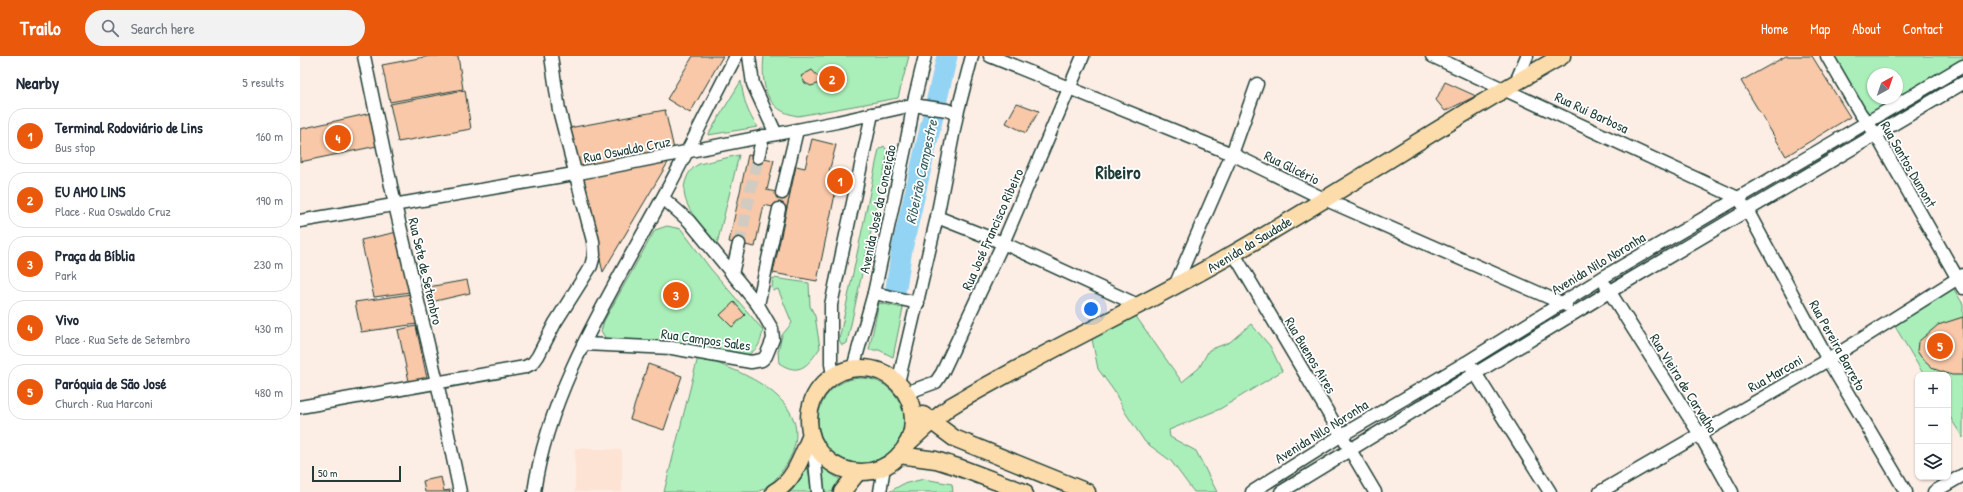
<!DOCTYPE html>
<meta charset="utf-8">
<style>
:root{--surface:#fff;--page:#f2f2f3;--text:#1f2937;--muted:#747a83;--line:#e0e1e3;--accent:#ea580c}
body{margin:0;font-family:"Patrick Hand",sans-serif;background:var(--page);color:var(--text)}
.controls{position:absolute;right:12px;bottom:12px;display:grid;overflow:hidden;border-radius:8px;box-shadow:0 1px 3px #0004}
.controls button{width:36px;height:36px;display:grid;place-items:center;padding:0;border:0;border-bottom:1px solid var(--line);background:var(--surface);color:var(--text);font:20px sans-serif}
.compass{position:absolute;left:1567px;top:12px;width:36px;height:36px;border-radius:50%;background:var(--surface);box-shadow:0 1px 3px #0004;rotate:40deg}
.scale{position:absolute;left:12px;bottom:10px;width:89px;box-sizing:border-box;padding-left:4px;border:2px solid #1f3d34;border-top:0;font-size:11px;line-height:14px;white-space:nowrap;color:#1f3d34;-webkit-text-stroke:3px #fff;paint-order:stroke}
.you{position:absolute;left:791px;top:253px;width:14px;height:14px;margin:-10px;border:3px solid #fff;border-radius:50%;background:#1a73e8;box-shadow:0 0 0 6px #1a73e833}
.badge{display:grid;place-items:center;width:26px;height:26px;border-radius:50%;background:var(--accent);color:#fff;font-size:13px;font-weight:700}
.pin{position:absolute;translate:-50% -50%;border:2px solid #fff;box-shadow:0 1px 4px #0006}
.list{margin:0;padding:0;list-style:none}
h2{display:flex;justify-content:space-between;align-items:center;height:52px;margin:0;padding:0 16px;font-size:17px}
h2 small{font-size:13px;font-weight:400;color:var(--muted)}
.list li{display:grid;grid-template-columns:26px 1fr auto;gap:12px;align-items:center;box-sizing:border-box;height:56px;margin:0 8px 8px;padding:0 8px;border:1px solid var(--line);border-radius:16px}
.list b{display:block;font-size:15px;white-space:nowrap}
.list p{margin:0;font-size:13px;white-space:nowrap;color:var(--muted)}
.list em{font-size:13px;font-style:normal;color:var(--muted)}
.icon{flex:none;width:22px;height:22px;fill:none;stroke:currentColor;stroke-width:2;stroke-linecap:round;stroke-linejoin:round}
.map{position:relative;flex:none;width:1663px;height:436px;overflow:hidden}
header{display:flex;align-items:center;gap:24px;box-sizing:border-box;height:56px;padding:0 20px;background:var(--accent);color:#fff}
header strong{font-size:19px}
nav{display:flex;gap:22px;margin-inline-start:auto;font-size:14px}
.search{width:280px;height:36px;background:var(--page);display:flex;align-items:center;gap:10px;box-sizing:border-box;padding:0 14px;border-radius:22px;color:var(--muted);font-size:15px}
main{display:flex}
aside{flex:1;background:var(--surface)}
.map>svg:first-child{display:block}
.built{fill:#fce3d3}
.green{fill:#aaefb9;stroke:#649676;fill-rule:evenodd}
.lines{fill:none;stroke-linecap:round;stroke-linejoin:round}
.river{stroke:#93d4f5;stroke-width:21}
.building{fill:#f8c8a8;stroke:#1f3d34}
.minor-tunnel{stroke:#d1cbc2;stroke-width:12;stroke-dasharray:12 6;stroke-linecap:butt}
.minor-casing{stroke:#1f3d34;stroke-width:15}
.major-casing{stroke:#1f3d34;stroke-width:19}
.minor{stroke:#fff;stroke-width:12}
.major{stroke:#fddcac;stroke-width:16}
.labels{text-anchor:middle;dominant-baseline:central;stroke-width:3.5;stroke-linejoin:round;paint-order:stroke}
.street-label{font-size:14px;fill:#1f3d34;stroke:#fff}
.water-label{font-size:15px;font-style:italic;fill:#3c6364;stroke:#fff}
.district-label{font-size:18px;font-weight:bold;fill:#1f3d34;stroke:#fff}
</style>
<header>
<strong>Trailo</strong>
<div class="search"><svg class="icon" aria-label="search" viewBox="0 0 24 24"><circle cx="10" cy="10" r="6"/><path d="M15 15l6 6"/></svg>Search here</div>
<nav><a>Home</a><a>Map</a><a>About</a><a>Contact</a></nav>
</header>
<main>
<aside>
<h2>Nearby<small>5 results</small></h2>
<ul class="list">
<li><span class="badge">1</span><div><b>Terminal Rodoviário de Lins</b><p>Bus stop</p></div><em>160 m</em></li>
<li><span class="badge">2</span><div><b>EU AMO LINS</b><p>Place · Rua Oswaldo Cruz</p></div><em>190 m</em></li>
<li><span class="badge">3</span><div><b>Praça da Bíblia</b><p>Park</p></div><em>230 m</em></li>
<li><span class="badge">4</span><div><b>Vivo</b><p>Place · Rua Sete de Setembro</p></div><em>430 m</em></li>
<li><span class="badge">5</span><div><b>Paróquia de São José</b><p>Church · Rua Marconi</p></div><em>480 m</em></li>
</ul>
</aside>
<div class="map">
<svg width="1663" height="436" viewBox="0 0 1663 436">
<rect width="100%" height="100%" fill="#fdeee5"/>
<filter id="ink" filterUnits="userSpaceOnUse"><feTurbulence type="fractalNoise" baseFrequency=".025" numOctaves="2"/><feDisplacementMap in="SourceGraphic" scale="8" xChannelSelector="R" yChannelSelector="G"/><feConvolveMatrix kernelMatrix="1 2 1 2 8 2 1 2 1" color-interpolation-filters="sRGB"/></filter>
<g filter="url(#ink)">
<polygon class="built" points="275,392 322,394 322,436 275,436"/>
<g class="green">
<path d="M464,0H609L598,42L498,60C465,55 461,28 464,0Z"/>
<path d="M1529,0H1663V9L1568,66ZM1573,18H1597V42H1573Z"/>
<path d="M441,25C443,41 447,58 458,71L408,79Z"/>
<polygon points="584,90 588,96 547,287 542,289 539,284 579,93"/>
<path d="M439,99L417,188C403,170 375,147 387,121C389,116 393,111 399,108Z"/>
<path d="M367,170L381,173L410,212L463,274C460,291 457,294 442,302L372,287L306,283L301,275L304,265L355,174Z"/>
<path d="M473,222L509,227L510,250L515,260L520,292C508,309 500,321 479,307L478,296L482,279L492,267L478,233L473,235L472,232Z"/>
<polygon points="1653,232 1663,248 1663,382 1648,358 1648,319 1624,319 1593,267"/>
<polygon points="579,247 603,252 593,301 579,294 569,294"/>
<polygon points="835,259 882,326 899,312 909,294 930,286 951,268 970,290 982,315 920,353 869,374 870,381 896,395 917,436 894,436 871,405 845,386 825,356 814,335 798,313 792,283"/>
<path d="M398,301C441,314 518,344 490,402C483,416 471,431 457,436H364Z"/>
<circle cx="561" cy="365" r="43"/>
<path d="M518,404C525,414 534,421 545,426L532,436H523Z"/>
<polygon points="507,407 512,436 488,436"/>
<polygon points="624,423 652,428 653,436 589,436 603,428"/>
</g>
<g class="lines">
<polyline class="river" points="596,232 602,193 647,0"/>
</g>
<g class="building">
<polygon points="130,0 158,0 163,33 90,46 82,9"/>
<polygon points="393,0 423,0 390,57 367,43"/>
<polygon points="1486,0 1512,0 1550,61 1486,100 1441,25"/>
<polygon points="512,14 523,26 511,30 505,27 501,20"/>
<polygon points="1145,26 1176,40 1145,55 1136,44"/>
<polygon points="165,34 171,73 98,86 90,48"/>
<polygon points="717,47 739,55 726,77 706,67"/>
<polygon points="365,54 374,93 278,111 269,72"/>
<polygon points="71,57 77,90 0,106 0,73"/>
<polygon points="512,83 536,89 529,116 539,119 517,225 473,217 496,110 505,112"/>
<polygon points="448,99 474,104 467,134 490,139 486,154 464,149 455,191 429,186"/>
<polygon points="370,103 303,216 280,121"/>
<polygon points="97,176 110,236 74,241 61,184"/>
<polygon points="167,224 170,237 131,246 128,231"/>
<polygon points="111,238 117,268 61,276 55,246"/>
<polygon points="434,246 445,259 432,271 420,259"/>
<polygon points="1663,261 1663,319 1652,319 1634,313 1621,301 1617,295 1618,286 1638,269"/>
<polygon points="116,270 128,327 110,330 98,274"/>
<polygon points="348,308 382,320 364,374 330,363"/>
<polygon points="141,421 144,435 150,434 150,436 125,436 123,425"/>
</g>
<g class="lines">
<polyline class="minor-tunnel" points="439,188 458,101"/>
<defs>
<g id="minor">
<polyline points="64,0 95,149 137,326 160,436"/>
<polyline points="449,0 453,28 476,78"/>
<polyline points="690,0 932,98 1024,143 1266,249"/>
<polyline points="1132,0 1438,142 1447,154 1528,304 1606,436"/>
<polyline points="1527,0 1560,57 1575,77 1663,232"/>
<polyline points="1216,26 1227,0"/>
<polyline points="458,101 463,80"/>
<polyline points="482,137 497,74"/>
<polyline points="637,161 703,187 840,250"/>
<polyline points="0,165 274,118 537,66 613,49 647,54 657,58"/>
<polyline points="934,198 1075,436"/>
<polyline points="432,218 439,188"/>
<polyline points="1306,230 1399,377 1432,436"/>
<polyline points="874,232 932,98 957,28"/>
<polyline points="574,237 618,247"/>
<polyline points="458,249 479,153"/>
<polyline points="284,288 372,292 451,306 462,304 466,300 473,283 472,273 458,249 389,165 363,142"/>
<polyline points="553,312 574,237 610,69 613,49 625,0"/>
<polyline points="1172,312 1250,436"/>
<polyline points="533,319 531,308 531,249 572,58"/>
<polyline points="598,327 637,161 657,58 672,0"/>
<polyline points="606,337 636,326 642,317 703,187 783,0"/>
<polyline points="0,351 225,311 233,307 238,300 255,267 291,210 294,199 293,185 259,54 251,0"/>
<polyline points="513,385 518,436"/>
<path d="M234,436C249,331 313,234 362,143C388,96 411,47 436,0"/>
<polyline points="580,436 584,411"/>
<polyline points="952,436 1042,379 1167,306 1302,222 1663,10"/>
<polyline points="981,436 1309,236 1663,27"/>
<polyline points="1300,436 1528,304 1663,219"/>
<polyline points="1634,436 1663,419"/>
</g>
<g id="major">
<circle cx="561" cy="364" r="52"/>
<polyline points="623,359 654,382 787,436"/>
<path d="M607,388L631,366L651,350C742,296 839,252 931,199C1043,135 1150,63 1262,0"/>
<polyline points="599,399 636,404 658,411 724,436"/>
<path d="M474,436C495,425 502,399 511,379"/>
<polyline points="542,436 558,416"/>
</g>
</defs>
<use href="#minor" class="minor-casing"/>
<use href="#major" class="major-casing"/>
<use href="#minor" class="minor"/>
<use href="#major" class="major"/>
</g>
</g>
<g class="labels">
<g class="street-label">
<text transform="translate(1292 56) rotate(25)">Rua Rui Barbosa</text>
<text transform="translate(327 93) rotate(-11)">Rua Oswaldo Cruz</text>
<text transform="translate(1609 108) rotate(60)">Rua Santos Dumont</text>
<text transform="translate(992 111) rotate(26)">Rua Glicério</text>
<text transform="translate(577 153) rotate(-78)">Avenida José da Conceição</text>
<text transform="translate(692 173) rotate(-66)">Rua José Francisco Ribeiro</text>
<text transform="translate(949 188) rotate(-31)">Avenida da Saudade</text>
<text transform="translate(1298 207) rotate(-31)">Avenida Nilo Noronha</text>
<text transform="translate(126 215) rotate(77)">Rua Sete de Setembro</text>
<text transform="translate(406 283) rotate(8)">Rua Campos Sales</text>
<text transform="translate(1538 289) rotate(61)">Rua Pereira Barreto</text>
<text transform="translate(1011 299) rotate(59)">Rua Buenos Aires</text>
<text transform="translate(1475 317) rotate(-30)">Rua Marconi</text>
<text transform="translate(1384 327) rotate(58)">Rua Vieira de Carvalho</text>
<text transform="translate(1021 375) rotate(-32)">Avenida Nilo Noronha</text>
</g>
<g class="water-label">
<text transform="translate(621 116) rotate(-78)">Ribeirão Campestre</text>
</g>
<g class="district-label">
<text x="818" y="116">Ribeiro</text>
</g>
</g>
</svg>
<div class="controls">
<button>+</button>
<button>−</button>
<button><svg class="icon" aria-label="layers" viewBox="0 0 24 24"><path d="M12 4l9 5-9 5-9-5zM3 14l9 5 9-5"/></svg></button>
</div>
<svg class="compass" viewBox="-18 -18 36 36"><path d="M0-13l5 13h-10z" fill="#e53935"/><path d="M0 13l5-13h-10z" fill="#747a83"/></svg>
<div class="scale">50 m</div>
<div class="you"></div>
<div class="pin badge" style="left:540px;top:125px">1</div>
<div class="pin badge" style="left:532px;top:23px">2</div>
<div class="pin badge" style="left:376px;top:239px">3</div>
<div class="pin badge" style="left:38px;top:82px">4</div>
<div class="pin badge" style="left:1640px;top:290px">5</div>
</div>
</main>
